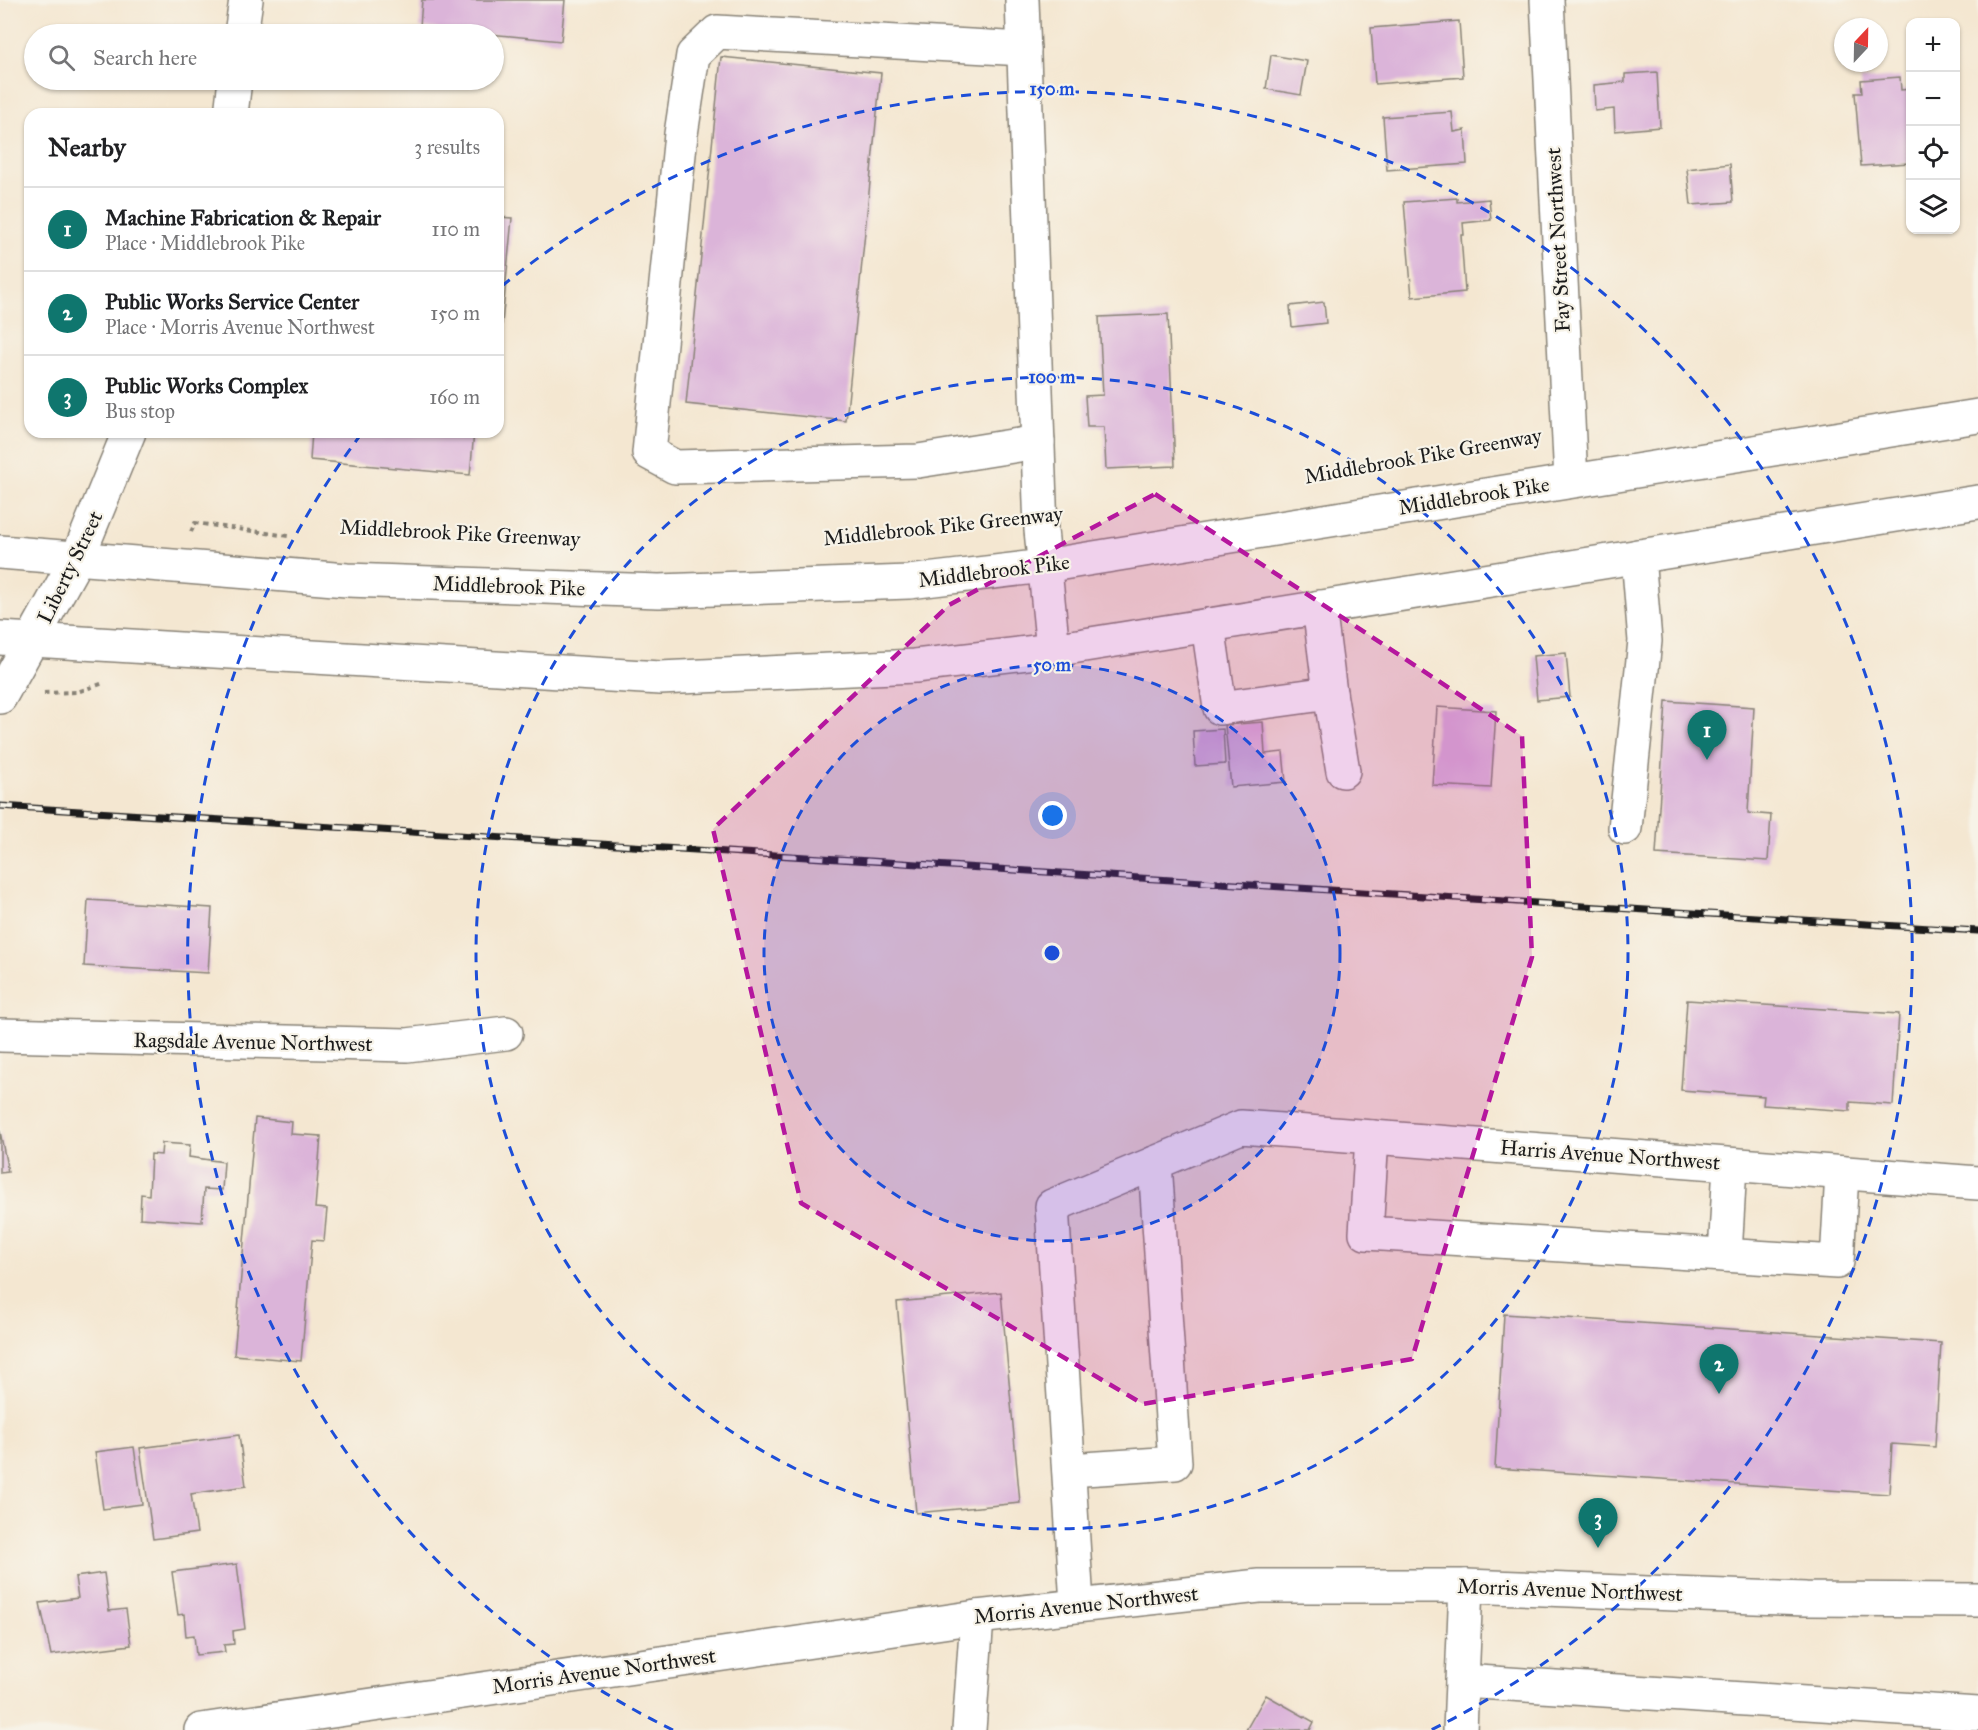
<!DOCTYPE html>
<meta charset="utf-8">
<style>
:root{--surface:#fff;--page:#f2f2f2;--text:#202124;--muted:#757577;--line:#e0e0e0;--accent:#0f766e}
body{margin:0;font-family:"IM FELL Great Primer",serif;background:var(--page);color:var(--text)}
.controls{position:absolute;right:18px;top:18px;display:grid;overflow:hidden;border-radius:12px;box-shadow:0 2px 4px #0004}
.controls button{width:54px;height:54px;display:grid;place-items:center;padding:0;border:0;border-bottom:2px solid var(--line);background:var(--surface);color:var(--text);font:30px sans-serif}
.compass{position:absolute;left:1834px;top:18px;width:54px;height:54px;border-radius:50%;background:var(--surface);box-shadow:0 2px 4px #0004;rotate:22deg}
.you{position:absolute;left:1053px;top:816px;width:21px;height:21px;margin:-15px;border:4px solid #fff;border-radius:50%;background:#1a73e8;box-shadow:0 0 0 9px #1a73e833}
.badge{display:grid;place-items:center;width:39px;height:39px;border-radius:50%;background:var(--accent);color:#fff;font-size:20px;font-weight:700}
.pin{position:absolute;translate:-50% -50px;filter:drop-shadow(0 2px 3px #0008)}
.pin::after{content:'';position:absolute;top:32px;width:21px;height:18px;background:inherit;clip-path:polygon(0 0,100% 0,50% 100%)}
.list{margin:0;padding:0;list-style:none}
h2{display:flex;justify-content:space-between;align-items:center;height:78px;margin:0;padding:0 24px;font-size:26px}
h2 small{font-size:20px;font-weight:400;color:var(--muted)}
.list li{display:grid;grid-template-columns:39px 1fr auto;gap:18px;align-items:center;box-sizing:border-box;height:84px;padding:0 24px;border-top:2px solid var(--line)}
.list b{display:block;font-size:22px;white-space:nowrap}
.list p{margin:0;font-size:20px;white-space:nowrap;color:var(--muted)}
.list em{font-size:20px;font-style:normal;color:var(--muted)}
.icon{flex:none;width:33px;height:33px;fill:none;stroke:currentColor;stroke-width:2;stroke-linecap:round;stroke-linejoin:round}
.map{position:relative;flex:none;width:1978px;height:1730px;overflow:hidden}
.search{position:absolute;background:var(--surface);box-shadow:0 2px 4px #0004;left:24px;top:24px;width:480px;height:66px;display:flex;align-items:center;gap:15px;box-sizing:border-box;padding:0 21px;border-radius:33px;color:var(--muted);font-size:22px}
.panel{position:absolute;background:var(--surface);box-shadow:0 2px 4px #0004;left:24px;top:108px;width:480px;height:330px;border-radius:18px}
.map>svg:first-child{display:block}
.building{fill:#dbb4d9}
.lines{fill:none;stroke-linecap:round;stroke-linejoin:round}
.minor-casing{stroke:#888276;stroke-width:36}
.major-casing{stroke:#888276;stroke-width:36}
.path{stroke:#888276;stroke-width:4;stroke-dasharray:4.5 4.5;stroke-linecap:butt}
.minor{stroke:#fff;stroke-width:33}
.major{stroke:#fff;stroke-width:33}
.rail-casing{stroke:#1c1c1c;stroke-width:7}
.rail{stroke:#f7f3e8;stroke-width:4.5;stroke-dasharray:14;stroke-linecap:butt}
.marked{fill:#b5179e;fill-opacity:0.2;stroke:#b5179e;stroke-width:4.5;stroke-dasharray:12 8;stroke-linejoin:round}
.ring{fill:none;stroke:#1d4ed8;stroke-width:3;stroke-dasharray:10 8}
.labels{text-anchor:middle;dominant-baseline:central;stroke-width:4.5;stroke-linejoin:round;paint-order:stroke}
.street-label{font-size:21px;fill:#1c1c1c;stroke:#f7f3e8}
.centre{fill:#1d4ed8;stroke:#f7f3e8;stroke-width:3}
.ring-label{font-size:18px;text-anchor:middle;font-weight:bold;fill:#1d4ed8;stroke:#f7f3e8;stroke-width:4.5;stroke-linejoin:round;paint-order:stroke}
</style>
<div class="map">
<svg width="1978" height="1730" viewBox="0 0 1978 1730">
<rect width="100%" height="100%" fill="#f7f3e8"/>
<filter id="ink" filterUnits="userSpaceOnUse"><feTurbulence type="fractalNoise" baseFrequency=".0167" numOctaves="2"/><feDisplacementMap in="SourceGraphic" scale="12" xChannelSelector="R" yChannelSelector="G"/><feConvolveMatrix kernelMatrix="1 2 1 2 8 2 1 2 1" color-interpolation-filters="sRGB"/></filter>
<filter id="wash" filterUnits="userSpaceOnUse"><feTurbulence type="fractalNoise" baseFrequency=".008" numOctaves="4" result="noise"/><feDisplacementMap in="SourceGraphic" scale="24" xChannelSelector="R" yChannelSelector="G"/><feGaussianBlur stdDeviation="1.35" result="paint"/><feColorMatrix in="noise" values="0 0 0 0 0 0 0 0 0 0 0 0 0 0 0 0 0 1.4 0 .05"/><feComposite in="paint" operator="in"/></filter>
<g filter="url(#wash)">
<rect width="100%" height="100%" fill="#f4e7d1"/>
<g id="blocks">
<g class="building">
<polygon points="422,0 565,0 561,41 420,27"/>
<polygon points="1459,21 1463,77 1375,84 1371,28"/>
<polygon points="1271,55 1307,61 1301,95 1266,89"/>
<polygon points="721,57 881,73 846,421 686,404"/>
<polygon points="1657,72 1660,127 1615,131 1614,109 1595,111 1594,85 1625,82 1625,74"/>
<polygon points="1900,77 1901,90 1910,89 1910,163 1861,166 1855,93 1862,93 1861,80"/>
<polygon points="1452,112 1454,132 1465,130 1467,164 1387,170 1383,117"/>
<polygon points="1730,164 1733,202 1691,205 1687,169"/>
<polygon points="1457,198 1457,202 1489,199 1491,220 1463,223 1464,235 1461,235 1465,292 1412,297 1404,202"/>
<polygon points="498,217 512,218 502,324 498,324"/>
<polygon points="1324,302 1326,323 1292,327 1290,306"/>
<polygon points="1168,314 1175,466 1106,469 1104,427 1087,427 1085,396 1103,395 1099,317"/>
<polygon points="312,432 474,432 470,475 310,460"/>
<polygon points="1566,653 1570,697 1537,700 1533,656"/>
<polygon points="1666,701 1754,707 1748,813 1771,815 1768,861 1656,854"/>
<polygon points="1437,707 1496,711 1491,788 1432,785"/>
<polygon points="1263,722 1265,754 1283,752 1286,782 1231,787 1225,725"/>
<polygon points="1223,729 1225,764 1195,766 1193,731"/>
<polygon points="88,900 212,908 208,973 84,966"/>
<polygon points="1687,1000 1899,1014 1893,1105 1850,1102 1850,1111 1763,1105 1764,1096 1681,1090"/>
<polygon points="255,1118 292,1122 291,1134 321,1136 315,1208 327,1209 324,1241 312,1240 301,1361 234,1355"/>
<polygon points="0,1131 8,1172 0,1173"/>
<polygon points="162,1143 190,1145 189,1157 224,1162 222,1190 204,1189 202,1222 140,1218 141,1194 149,1195 151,1154 161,1155"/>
<polygon points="1001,1292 1020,1503 916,1513 897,1302"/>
<polygon points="1504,1314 1941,1343 1935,1447 1892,1444 1889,1494 1495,1468"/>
<polygon points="239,1435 246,1486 191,1494 197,1533 153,1539 140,1448"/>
<polygon points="134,1447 142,1504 103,1509 95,1452"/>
<polygon points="237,1564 245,1629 233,1631 234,1644 224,1645 225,1652 196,1655 194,1635 186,1636 184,1614 178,1615 172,1572"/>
<polygon points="104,1573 109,1611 126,1609 131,1645 51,1655 40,1603 78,1598 75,1577"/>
<polygon points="1266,1695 1314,1722 1310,1730 1246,1730"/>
</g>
</g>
</g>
<g filter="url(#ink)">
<use href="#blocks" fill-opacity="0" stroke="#888276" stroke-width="1.5"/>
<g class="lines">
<defs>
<g id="minor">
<polyline points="1022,0 1041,530 1053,650"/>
<polyline points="1547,0 1571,480"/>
<polyline points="241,34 246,0"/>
<polyline points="1024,49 717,32 693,55 681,134 649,453 675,467 918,461 1038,442"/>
<polyline points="231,114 235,80"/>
<polyline points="78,557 129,432"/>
<polyline points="1208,625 1220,708 1330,693 1319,607"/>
<polyline points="1330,693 1343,771"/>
<polyline points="1625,828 1645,641 1638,556"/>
<polyline points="0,1035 407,1045 506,1033"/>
<polyline points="1372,1137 1366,1233 1837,1262 1842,1173"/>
<polyline points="1725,1255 1730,1165"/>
<polyline points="1069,1470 1175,1463 1155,1163"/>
<polyline points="1077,1604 1052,1206 1241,1127 1978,1183"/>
<polyline points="1462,1681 1978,1714"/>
<polyline points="201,1730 977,1617 1259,1586 1466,1586 1806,1599 1978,1600"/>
<polyline points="969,1730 977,1617"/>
<polyline points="1460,1730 1466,1586"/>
</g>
<g id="major">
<polyline points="0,552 347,580 659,591 909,582 1044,566 1978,416"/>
<polyline points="0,638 660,678 915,666 1053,650 1978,502"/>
<polyline points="0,697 78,557"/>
</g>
</defs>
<use href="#minor" class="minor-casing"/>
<use href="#major" class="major-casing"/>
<g class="path">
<polyline points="191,532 195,523 288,536"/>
<polyline points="44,693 77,692 104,683"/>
</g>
<use href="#minor" class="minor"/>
<use href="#major" class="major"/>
<defs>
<polyline id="rail" points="0,806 1978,931"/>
</defs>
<use href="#rail" class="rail-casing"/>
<use href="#rail" class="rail"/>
</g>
</g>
<path class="marked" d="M1155,494L1522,736L1532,957L1412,1359L1143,1404L801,1203L713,829L949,605Z"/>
<circle cx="1052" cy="953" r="288" fill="#1d4ed8" fill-opacity=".12"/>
<g class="ring">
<circle cx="1052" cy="953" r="288"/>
<circle cx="1052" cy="953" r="576"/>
<path d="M673 1730A864 864 0 0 1 362 433M502 286A864 864 0 1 1 1431 1730"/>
</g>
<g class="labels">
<g class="street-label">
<text transform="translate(1558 240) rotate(-93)">Fay Street Northwest</text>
<text transform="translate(1423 456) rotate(-10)">Middlebrook Pike Greenway</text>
<text transform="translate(1474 496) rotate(-9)">Middlebrook Pike</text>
<text transform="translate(943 526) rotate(-6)">Middlebrook Pike Greenway</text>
<text transform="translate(460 533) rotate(3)">Middlebrook Pike Greenway</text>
<text transform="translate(70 567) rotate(-64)">Liberty Street</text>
<text transform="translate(994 571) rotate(-7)">Middlebrook Pike</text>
<text transform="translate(509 586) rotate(2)">Middlebrook Pike</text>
<text transform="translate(253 1042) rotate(1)">Ragsdale Avenue Northwest</text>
<text transform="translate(1610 1155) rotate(4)">Harris Avenue Northwest</text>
<text transform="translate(1570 1590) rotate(2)">Morris Avenue Northwest</text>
<text transform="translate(1086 1605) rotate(-6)">Morris Avenue Northwest</text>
<text transform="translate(604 1671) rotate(-8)">Morris Avenue Northwest</text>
</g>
</g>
<circle cx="1052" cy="953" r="9" class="centre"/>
<g class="ring-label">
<text x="1052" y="95">150 m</text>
<text x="1052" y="383">100 m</text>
<text x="1052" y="671">50 m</text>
</g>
</svg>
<div class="controls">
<button>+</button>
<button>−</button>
<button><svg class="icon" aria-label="locate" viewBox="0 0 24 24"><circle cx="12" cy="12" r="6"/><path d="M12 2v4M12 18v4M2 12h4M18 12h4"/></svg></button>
<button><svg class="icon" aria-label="layers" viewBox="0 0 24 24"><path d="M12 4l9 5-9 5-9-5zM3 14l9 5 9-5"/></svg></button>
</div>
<svg class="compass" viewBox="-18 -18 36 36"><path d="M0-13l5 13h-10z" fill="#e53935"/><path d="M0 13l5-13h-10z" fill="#757577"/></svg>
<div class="you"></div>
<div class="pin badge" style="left:1707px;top:760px">1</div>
<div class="pin badge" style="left:1719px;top:1394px">2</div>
<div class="pin badge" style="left:1598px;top:1548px">3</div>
<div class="search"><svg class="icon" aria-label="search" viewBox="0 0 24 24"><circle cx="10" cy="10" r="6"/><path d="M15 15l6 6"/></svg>Search here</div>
<section class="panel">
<h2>Nearby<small>3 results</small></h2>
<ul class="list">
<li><span class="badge">1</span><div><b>Machine Fabrication &amp; Repair</b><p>Place · Middlebrook Pike</p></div><em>110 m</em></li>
<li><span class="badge">2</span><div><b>Public Works Service Center</b><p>Place · Morris Avenue Northwest</p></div><em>150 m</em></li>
<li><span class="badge">3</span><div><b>Public Works Complex</b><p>Bus stop</p></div><em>160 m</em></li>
</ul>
</section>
</div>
